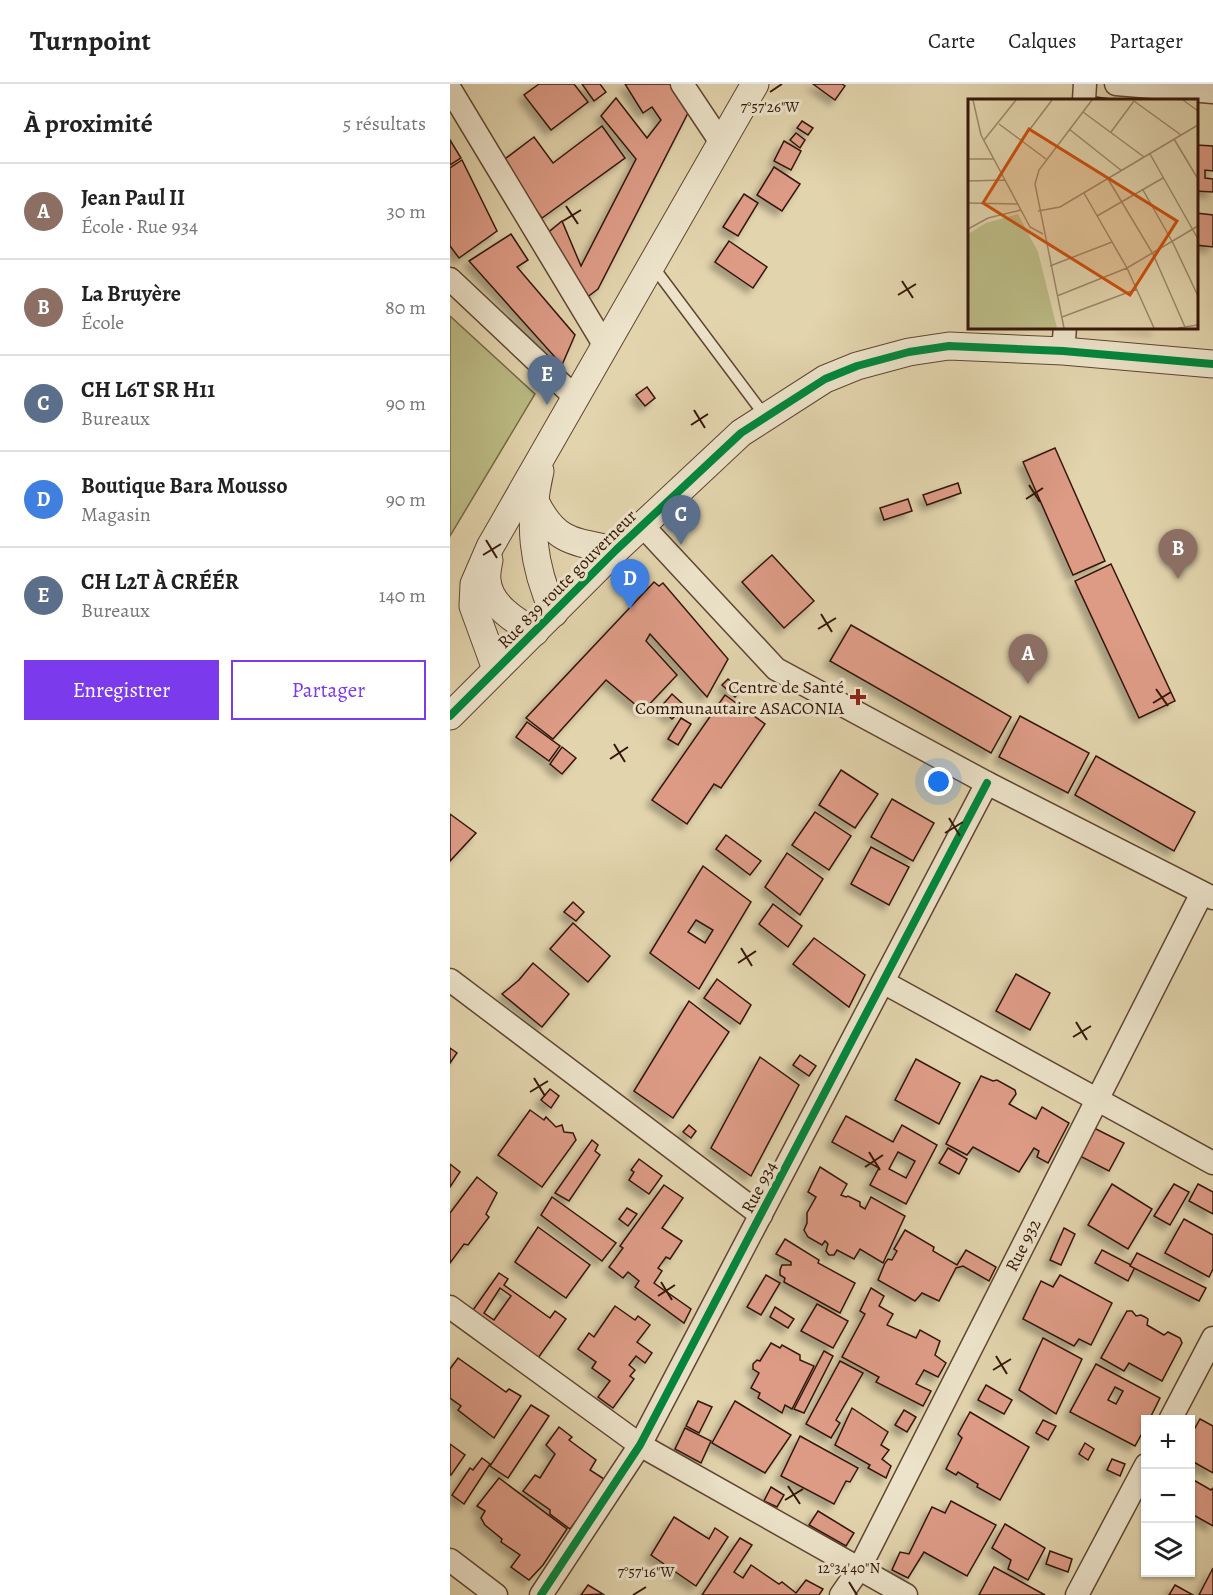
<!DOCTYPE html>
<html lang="fr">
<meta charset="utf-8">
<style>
:root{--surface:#fff;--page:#f6f6f6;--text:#222;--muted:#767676;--line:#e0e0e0;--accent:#7c3aed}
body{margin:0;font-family:Alegreya,serif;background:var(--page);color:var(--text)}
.controls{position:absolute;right:18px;bottom:18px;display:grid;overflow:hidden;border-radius:0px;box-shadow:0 2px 4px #0004}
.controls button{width:54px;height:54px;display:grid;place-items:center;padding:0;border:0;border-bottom:2px solid var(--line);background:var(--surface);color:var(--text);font:30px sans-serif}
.you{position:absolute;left:489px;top:698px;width:21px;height:21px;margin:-15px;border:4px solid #fff;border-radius:50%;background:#1a73e8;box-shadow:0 0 0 9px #1a73e833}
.badge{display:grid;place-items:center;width:39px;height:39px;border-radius:50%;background:var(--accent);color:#fff;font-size:20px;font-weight:700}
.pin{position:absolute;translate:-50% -50px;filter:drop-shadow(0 2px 3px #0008)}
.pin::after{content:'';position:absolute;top:32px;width:21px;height:18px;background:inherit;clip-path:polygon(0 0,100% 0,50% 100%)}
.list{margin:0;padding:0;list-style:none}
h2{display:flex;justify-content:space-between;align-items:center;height:78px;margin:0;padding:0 24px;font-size:26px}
h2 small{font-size:20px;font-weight:400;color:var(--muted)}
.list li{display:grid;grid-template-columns:39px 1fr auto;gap:18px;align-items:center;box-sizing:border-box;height:96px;padding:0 24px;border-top:2px solid var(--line)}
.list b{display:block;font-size:22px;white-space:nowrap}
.list p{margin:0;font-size:20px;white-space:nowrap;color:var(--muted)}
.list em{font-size:20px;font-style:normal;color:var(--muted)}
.actions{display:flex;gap:12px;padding:18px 24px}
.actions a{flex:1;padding:14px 0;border:2px solid var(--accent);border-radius:0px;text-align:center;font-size:21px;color:var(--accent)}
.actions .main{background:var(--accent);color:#fff}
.icon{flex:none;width:33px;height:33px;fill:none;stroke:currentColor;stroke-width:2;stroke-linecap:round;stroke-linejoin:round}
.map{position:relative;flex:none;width:763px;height:1511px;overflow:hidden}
header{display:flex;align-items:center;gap:36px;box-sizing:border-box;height:84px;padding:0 30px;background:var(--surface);border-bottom:2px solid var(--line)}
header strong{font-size:28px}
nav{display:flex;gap:33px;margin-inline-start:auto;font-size:21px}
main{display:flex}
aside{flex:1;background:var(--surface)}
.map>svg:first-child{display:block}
.green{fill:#bbbb85;stroke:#786947;stroke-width:1.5}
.building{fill:#dd9b86;stroke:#351709;stroke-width:1.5;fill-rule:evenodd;filter:url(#shadow)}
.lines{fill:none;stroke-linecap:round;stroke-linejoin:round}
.service-casing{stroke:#604632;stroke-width:13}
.minor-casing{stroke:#604632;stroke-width:25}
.tertiary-casing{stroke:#604632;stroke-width:29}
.service{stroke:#ece3ca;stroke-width:10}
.minor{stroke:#ece3ca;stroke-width:22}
.tertiary{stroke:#ece3ca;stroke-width:27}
.cycleway-casing{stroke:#ece3ca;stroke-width:11}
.cycleway{stroke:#00873e;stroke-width:8}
.ticks{fill:none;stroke:#351709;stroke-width:2}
.poi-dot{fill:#8f2418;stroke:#ece3ca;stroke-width:2}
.labels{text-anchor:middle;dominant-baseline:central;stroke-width:6;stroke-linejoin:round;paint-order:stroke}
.street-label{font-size:18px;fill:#351709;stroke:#ece3ca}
.poi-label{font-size:18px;fill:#351709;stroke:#ece3ca;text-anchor:end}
.inset-road{fill:none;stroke:#9d886b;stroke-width:1.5}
.view{fill:#cd4f0c;fill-opacity:0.15;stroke:#cd4f0c;stroke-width:3}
.inset-edge{fill:none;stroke:#351709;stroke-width:3}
.ticks-label{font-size:15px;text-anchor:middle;fill:#351709;stroke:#ece3ca;stroke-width:6;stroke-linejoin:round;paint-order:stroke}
</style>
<header>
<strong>Turnpoint</strong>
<nav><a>Carte</a><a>Calques</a><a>Partager</a></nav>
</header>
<main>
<aside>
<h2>À proximité<small>5 résultats</small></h2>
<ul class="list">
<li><span class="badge" style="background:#8d6e63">A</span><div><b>Jean Paul II</b><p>École · Rue 934</p></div><em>30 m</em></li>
<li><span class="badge" style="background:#8d6e63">B</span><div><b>La Bruyère</b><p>École</p></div><em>80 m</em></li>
<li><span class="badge" style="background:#5c6f8a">C</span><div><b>CH L6T SR H11</b><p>Bureaux</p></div><em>90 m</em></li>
<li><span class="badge" style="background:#3f7fe0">D</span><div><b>Boutique Bara Mousso</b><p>Magasin</p></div><em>90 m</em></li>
<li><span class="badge" style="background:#5c6f8a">E</span><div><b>CH L2T À CRÉÉR</b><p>Bureaux</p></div><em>140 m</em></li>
</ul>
<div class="actions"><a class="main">Enregistrer</a><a>Partager</a></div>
</aside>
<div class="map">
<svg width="763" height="1511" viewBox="0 0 763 1511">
<defs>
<filter id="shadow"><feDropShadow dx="-5.5" dy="5.5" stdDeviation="3" flood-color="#0004"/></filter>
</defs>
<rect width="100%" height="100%" fill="#e2d4ad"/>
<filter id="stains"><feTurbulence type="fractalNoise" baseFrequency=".00333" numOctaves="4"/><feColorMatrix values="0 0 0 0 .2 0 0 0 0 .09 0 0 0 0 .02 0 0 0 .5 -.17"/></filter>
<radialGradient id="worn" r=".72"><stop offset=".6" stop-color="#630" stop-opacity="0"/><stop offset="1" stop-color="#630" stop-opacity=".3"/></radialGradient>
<polygon class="green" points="0,232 85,310 0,452"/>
<g class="building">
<polygon points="89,0 124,0 138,18 101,46 74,11"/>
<polygon points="132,0 150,0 156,8 144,17"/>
<polygon points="175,0 221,0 238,29 148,205 136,214 94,152 112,137 131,182 186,75 151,32 166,14 197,54 211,36 202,23 193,29"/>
<polygon points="363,0 392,0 395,2 385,16"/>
<polygon points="646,13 668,16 646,16"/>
<polygon points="352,37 363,44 358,51 347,44"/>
<polygon points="152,42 175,74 92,134 51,78 84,53 103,79"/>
<polygon points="346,49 355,56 350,64 340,56"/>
<polygon points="0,56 11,74 0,81"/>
<polygon points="334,57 351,67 341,86 324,77"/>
<polygon points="746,61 763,62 763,87 755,86 755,94 763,95 763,108 746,107"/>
<polygon points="12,76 47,147 9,174 0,162 0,84"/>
<polygon points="324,83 350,100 332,127 307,111"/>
<polygon points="294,110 308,119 288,152 273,143"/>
<polygon points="746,129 763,131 763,163 746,161"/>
<polygon points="61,150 78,176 67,183 125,251 112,281 19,177"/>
<polygon points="279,157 317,183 303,204 265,178"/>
<polygon points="672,243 706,243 706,245"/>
<polygon points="197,303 205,314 195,322 186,311"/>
<polygon points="605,364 655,477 623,491 573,378"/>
<polygon points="508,399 511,409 477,421 473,411"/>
<polygon points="458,415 462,427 434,436 430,424"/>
<polygon points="322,471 364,517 334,544 292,498"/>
<polygon points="661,480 725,617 689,634 625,497"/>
<polygon points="204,498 209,502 213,499 278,575 257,613 200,550 196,557 227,591 193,627 156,596 103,655 76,634"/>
<polygon points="401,541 561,633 541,669 380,577"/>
<polygon points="278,595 291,607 285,613 272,601"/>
<polygon points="222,610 235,622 222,635 210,624"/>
<polygon points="275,611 315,640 271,704 264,700 237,740 202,716"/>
<polygon points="570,632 639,669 618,709 549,673"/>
<polygon points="231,634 241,640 228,661 218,655"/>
<polygon points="77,638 110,662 99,677 66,653"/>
<polygon points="112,663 126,674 112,690 100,680"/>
<polygon points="646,672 745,728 724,767 625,711"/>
<polygon points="391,686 428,710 405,744 369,721"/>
<polygon points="442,715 484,739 463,777 421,753"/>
<polygon points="365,728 401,752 379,786 342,761"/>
<polygon points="0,730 26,749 0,777"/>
<polygon points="276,751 311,777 300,791 266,765"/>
<polygon points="421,763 459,783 439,821 401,800"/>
<polygon points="337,769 373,795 350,831 315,803"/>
<path d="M253,782L301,818L249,905L200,869ZM246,836L263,846L255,859L238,848Z"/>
<polygon points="123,818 134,828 126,837 114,828"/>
<polygon points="323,820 352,842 338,863 309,840"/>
<polygon points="123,839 160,872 138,898 100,865"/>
<polygon points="364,854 415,891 399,923 343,880"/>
<polygon points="83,879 119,910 92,943 52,910 69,896"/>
<polygon points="566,890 600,909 580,946 546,927"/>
<polygon points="267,895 301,921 290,940 254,914"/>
<polygon points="239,917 279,948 223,1034 184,1007"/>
<polygon points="0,964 7,969 0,979"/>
<polygon points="350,971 366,982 359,992 343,981"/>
<polygon points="310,973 349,1001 301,1092 261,1064"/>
<polygon points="466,975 510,999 489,1040 445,1016"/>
<polygon points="531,992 543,997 547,996 565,1006 566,1010 559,1020 586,1035 592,1023 619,1039 598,1079 587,1073 589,1067 584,1064 569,1088 523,1063 517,1071 496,1060"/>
<polygon points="100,1005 109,1012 101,1024 91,1016"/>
<polygon points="80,1026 94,1036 96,1033 106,1043 112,1041 114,1048 123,1049 126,1056 92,1103 48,1071"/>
<path d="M396,1032L443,1058L452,1041L487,1061L456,1120L420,1101L429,1084L382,1058ZM448,1068L465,1077L456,1094L439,1085Z"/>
<polygon points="239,1041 246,1047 241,1054 233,1048"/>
<polygon points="642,1043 674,1059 659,1087 628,1071"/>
<polygon points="142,1056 148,1061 145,1067 150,1071 119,1117 105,1109"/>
<polygon points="498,1064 517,1075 509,1090 489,1079"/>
<polygon points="189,1075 212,1092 199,1110 179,1096 184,1088 181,1086"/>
<polygon points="0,1080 10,1088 0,1103"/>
<polygon points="370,1083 397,1100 391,1111 396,1113 398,1112 410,1118 410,1122 415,1125 421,1113 455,1132 433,1179 410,1165 404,1175 387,1166 384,1171 379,1171 376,1167 378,1160 375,1157 372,1161 358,1153 354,1146 357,1139 357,1129 366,1113 358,1108"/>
<polygon points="27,1093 47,1109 36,1130 39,1133 18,1161 14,1160 0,1179 0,1129"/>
<polygon points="662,1100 702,1125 678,1165 638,1141"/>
<polygon points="724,1100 739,1108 720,1141 704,1132"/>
<polygon points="748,1100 763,1108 763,1130 739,1117"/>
<polygon points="214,1101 233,1114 212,1144 232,1157 220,1175 216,1173 208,1184 212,1187 204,1199 241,1225 234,1239 185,1203 189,1197 178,1188 173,1194 159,1183 173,1164 170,1162"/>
<polygon points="102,1113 166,1159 152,1177 91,1131"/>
<polygon points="177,1124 187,1130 178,1142 169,1135"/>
<polygon points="734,1135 763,1151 763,1185 759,1193 715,1169"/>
<polygon points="88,1143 140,1181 116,1214 65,1178"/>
<polygon points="614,1144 625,1150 611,1181 600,1176"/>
<polygon points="455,1146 484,1163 483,1167 507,1181 516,1166 546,1183 539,1197 513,1182 506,1184 489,1217 472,1209 465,1217 428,1196 435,1179 438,1175 442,1176 447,1167 444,1165"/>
<polygon points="335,1155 369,1176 368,1179 405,1199 390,1229 334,1198 335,1194 330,1191 330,1186 332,1181 341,1181 341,1178 326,1170"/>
<polygon points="652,1166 685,1183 678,1197 645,1179"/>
<polygon points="687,1169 756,1204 749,1217 680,1182"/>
<path d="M49,1189L58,1195L54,1201L100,1234L105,1227L116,1235L88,1274L23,1226ZM50,1204L61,1212L44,1236L34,1229Z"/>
<polygon points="316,1191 330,1199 311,1231 297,1223"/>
<polygon points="610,1191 662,1219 641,1261 629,1255 624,1262 573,1235 591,1197 603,1203"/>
<polygon points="421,1204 434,1212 429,1222 443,1230 437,1241 466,1254 470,1246 490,1257 485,1271 496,1279 488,1293 474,1286 466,1300 481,1307 473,1322 426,1298 429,1293 392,1273 415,1230 410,1227"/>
<polygon points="367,1220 398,1237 383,1264 351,1247"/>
<polygon points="165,1222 185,1236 188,1232 200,1241 187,1258 202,1269 195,1279 186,1272 179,1281 185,1286 180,1292 184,1295 163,1324 148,1313 160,1297 142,1284 146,1278 128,1265 139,1249 144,1253"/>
<polygon points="325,1223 344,1235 338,1244 320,1233"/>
<polygon points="677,1227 682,1227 686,1232 691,1231 695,1233 698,1235 697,1241 714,1251 718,1248 730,1254 732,1259 712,1297 679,1279 674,1287 651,1274"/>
<polygon points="593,1254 632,1275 606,1330 569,1306"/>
<polygon points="321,1259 330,1264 332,1261 350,1271 350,1276 364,1282 342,1325 335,1321 332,1329 308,1314 310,1309 301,1304 309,1289 303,1285 303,1280 307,1276 310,1277"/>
<polygon points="374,1267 383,1272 354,1329 344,1325"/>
<polygon points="8,1274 56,1308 59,1305 71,1312 44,1354 8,1326 11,1322 0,1314 0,1285"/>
<polygon points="390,1277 413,1289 386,1336 390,1339 381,1354 356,1340"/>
<path d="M646,1280L710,1314L699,1336H696V1342L685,1362L620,1328ZM665,1303L673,1307L666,1320L658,1316Z"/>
<polygon points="536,1301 562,1316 554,1330 528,1316"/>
<polygon points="248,1317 262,1323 249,1349 236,1342"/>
<polygon points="285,1317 341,1351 315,1389 262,1359"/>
<polygon points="81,1321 99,1332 58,1394 40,1382"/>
<polygon points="402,1324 438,1348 431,1361 439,1366 432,1375 441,1382 436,1394 418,1384 420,1381 385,1361"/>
<polygon points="454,1326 466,1333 457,1348 445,1341"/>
<polygon points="520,1328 579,1363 550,1416 527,1403 528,1400 508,1388 506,1391 496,1385 512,1354 508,1350"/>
<polygon points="750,1335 763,1342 763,1389 740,1376 740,1353"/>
<polygon points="593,1336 606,1342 598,1356 586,1349"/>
<polygon points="109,1343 122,1353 119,1356 146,1376 140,1386 154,1395 154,1401 129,1437 126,1437 120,1445 100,1430 100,1426 73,1407 85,1391 90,1394 105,1370 96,1361"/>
<polygon points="235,1344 261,1357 251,1379 225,1365"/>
<polygon points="350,1352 408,1384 400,1398 396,1397 384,1420 331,1392"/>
<polygon points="635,1359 644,1365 638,1376 629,1370"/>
<polygon points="0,1360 15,1371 1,1391 0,1391"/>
<polygon points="32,1374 40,1380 14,1420 2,1411 20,1384 23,1386"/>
<polygon points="662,1375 675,1380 670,1392 657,1386"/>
<polygon points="49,1394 117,1445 93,1481 79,1496 61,1483 70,1471 51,1458 52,1455 35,1441 31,1434 35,1427 27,1422"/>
<polygon points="740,1394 761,1406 763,1404 763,1442 740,1429"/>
<polygon points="321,1403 334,1411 327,1423 314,1417"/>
<polygon points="501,1417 546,1441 517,1492 474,1468 458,1494 442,1486 450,1468 459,1470 482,1423 495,1429"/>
<polygon points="368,1427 404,1449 396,1462 359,1441"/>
<polygon points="224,1433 259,1455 265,1444 278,1453 246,1502 201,1471"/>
<polygon points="555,1440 595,1464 578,1496 558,1485 561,1476 542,1464"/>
<polygon points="290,1454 302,1461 284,1488 293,1494 301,1481 329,1500 332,1498 346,1509 356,1496 373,1505 369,1511 252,1511"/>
<polygon points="600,1467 622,1475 618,1488 596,1480"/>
<polygon points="544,1483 595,1511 529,1511"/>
<polygon points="763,1484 763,1511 749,1511"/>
<polygon points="138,1501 153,1510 131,1511"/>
<polygon points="725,1501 743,1511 719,1511"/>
</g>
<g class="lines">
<defs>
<polyline id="service" points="202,181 315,332"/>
<g id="minor">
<polyline points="232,0 272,60"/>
<polyline points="666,0 763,8"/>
<polyline points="0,5 155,262"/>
<polyline points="634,16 635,0"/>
<polyline points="0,195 126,314"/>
<polyline points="613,267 615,243"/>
<polyline points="192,441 326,585 537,699 763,814"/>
<polyline points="0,896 311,1131"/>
<polyline points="433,898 763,1079"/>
<polyline points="0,1223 190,1361 456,1511"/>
<polyline points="720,1336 763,1254"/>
<polyline points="0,1476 46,1511"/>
<polyline points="91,1511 190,1361 537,699"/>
<polyline points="391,1511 409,1485 752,809"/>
<polyline points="627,1511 696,1381"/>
</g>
<g id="tertiary">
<path d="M90,387C78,439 82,480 104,529"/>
<path d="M85,417C105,459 125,458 166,466"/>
<path d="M39,476C38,482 36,489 37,496C39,521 65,537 85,548"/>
<polyline points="46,585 23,522 24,500 40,463 305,0"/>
<polyline points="0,632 166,466 291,349 375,295 407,282 459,268 499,262 613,267 763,280"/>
</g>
</defs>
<use href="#service" class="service-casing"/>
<use href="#minor" class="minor-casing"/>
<use href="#tertiary" class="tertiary-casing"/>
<use href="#service" class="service"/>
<use href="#minor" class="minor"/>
<use href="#tertiary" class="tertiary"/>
<defs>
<g id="cycleway">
<polyline points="0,632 166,466 291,349 375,295 407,282 459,268 499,262 613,267 763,280"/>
<polyline points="91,1511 190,1361 537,699"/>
</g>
</defs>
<use href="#cycleway" class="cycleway-casing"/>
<use href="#cycleway" class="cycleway"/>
</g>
<path class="ticks" d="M320,8L332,0M116,122L128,140M113,137L131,126M452,197L463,214M448,211L466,200M244,326L255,344M241,341L258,330M579,401L590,418M576,415L593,404M36,456L47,474M33,471L51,460M371,530L382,548M368,545L386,534M706,605L718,622M703,619L721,608M164,660L175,678M160,675L178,663M499,734L510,752M495,749L513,738M291,864L302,882M288,879L306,867M626,938L637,956M623,953L641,942M84,994L95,1012M80,1008L98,997M419,1068L430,1086M415,1083L433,1071M211,1198L222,1216M208,1212L225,1201M546,1272L557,1290M543,1286L561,1275M338,1402L350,1420M335,1416L353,1405M399,1498L407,1511M183,1511L196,1503"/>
<path class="poi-dot" d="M405 604h6v6h6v6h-6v6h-6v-6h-6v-6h6z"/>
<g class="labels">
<g class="street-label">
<text transform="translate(117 495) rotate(-45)">Rue 839 route gouverneur</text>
<text transform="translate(309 1103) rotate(-62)">Rue 934</text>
<text transform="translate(573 1161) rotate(-63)">Rue 932</text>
</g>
<g class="poi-label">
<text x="394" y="603">Centre de Santé<tspan x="394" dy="21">Communautaire ASACONIA</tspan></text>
</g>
</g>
<g transform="translate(518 15)">
<rect width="230" height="230" fill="#e2d4ad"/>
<path d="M50,115L70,153L89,229H0V135L18,124Z" fill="#bbbb85"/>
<path class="inset-road" d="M5,1L13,36L62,128L75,135M215,1L230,12M166,2L213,36M115,13L176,58M31,25L78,60M101,30L154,72M143,33L166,2M206,40L230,80M16,41L48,1M53,42L84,1M182,55L230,140M0,60H25M140,80L185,155L217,228M0,82L37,81M175,91L205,144L230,197M116,94L159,169L186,229M0,104L49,105M70,112L92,108L230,26M129,117L195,79M0,130L20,119L53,111M82,167L144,143M89,197L159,169L230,127M94,218L169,190M96,229L67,85L71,71L124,1M210,229L230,226"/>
<path class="view" d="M61,30L209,122L162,196L15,104Z"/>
<rect width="230" height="230" class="inset-edge"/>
</g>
<g class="ticks-label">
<text x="320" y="28">7°57'26"W</text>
<text x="399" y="1489">12°34'40"N</text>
<text x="196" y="1493">7°57'16"W</text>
</g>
<rect width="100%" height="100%" filter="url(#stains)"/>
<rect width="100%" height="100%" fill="url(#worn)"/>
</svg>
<div class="controls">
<button>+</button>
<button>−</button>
<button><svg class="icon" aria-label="layers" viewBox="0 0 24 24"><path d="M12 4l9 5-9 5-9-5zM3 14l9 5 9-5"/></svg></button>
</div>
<div class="you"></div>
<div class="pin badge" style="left:578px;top:600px;background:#8d6e63">A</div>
<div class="pin badge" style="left:728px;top:495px;background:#8d6e63">B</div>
<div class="pin badge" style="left:231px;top:461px;background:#5c6f8a">C</div>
<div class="pin badge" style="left:180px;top:525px;background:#3f7fe0">D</div>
<div class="pin badge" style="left:97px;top:321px;background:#5c6f8a">E</div>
</div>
</main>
